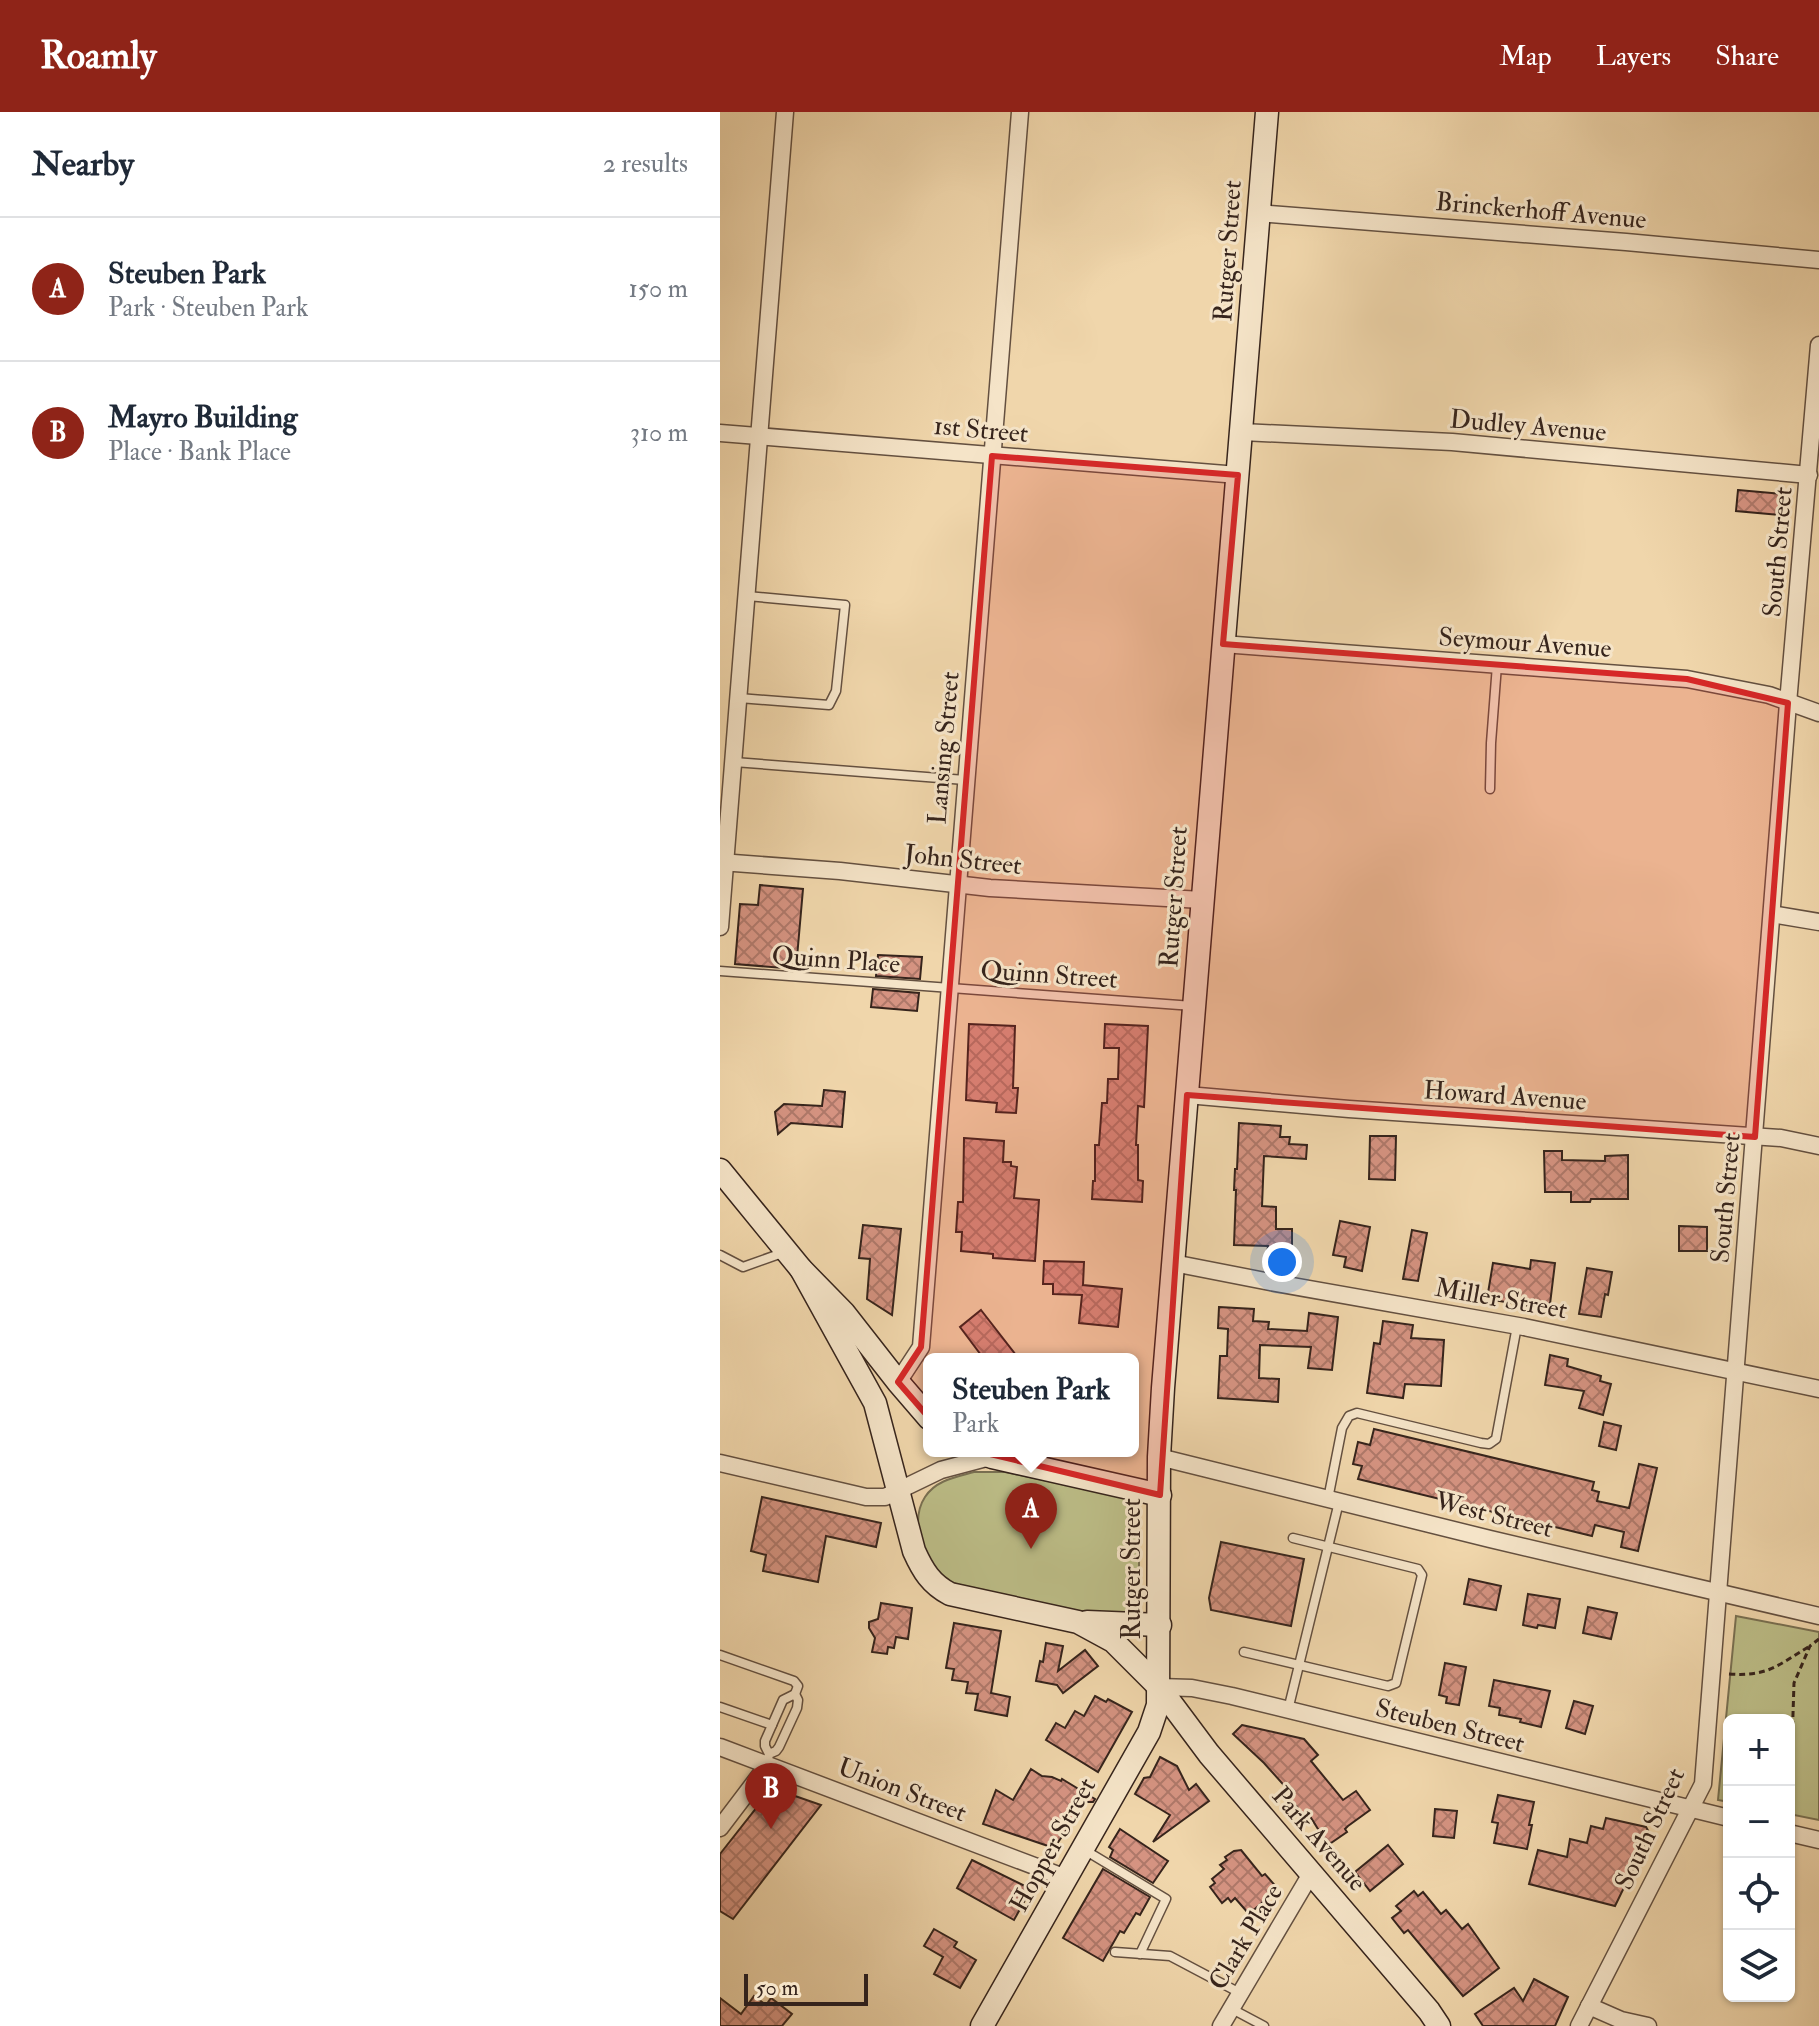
<!DOCTYPE html>
<meta charset="utf-8">
<style>
:root{--surface:#fff;--page:#f2f2f3;--text:#1f2937;--muted:#747a83;--line:#e0e1e3;--accent:#8f2418}
body{margin:0;font-family:"IM FELL Double Pica",serif;background:var(--page);color:var(--text)}
.controls{position:absolute;right:24px;bottom:24px;display:grid;overflow:hidden;border-radius:12px;box-shadow:0 2px 6px #0004}
.controls button{width:72px;height:72px;display:grid;place-items:center;padding:0;border:0;border-bottom:2px solid var(--line);background:var(--surface);color:var(--text);font:40px sans-serif}
.scale{position:absolute;left:24px;bottom:20px;width:124px;box-sizing:border-box;padding-left:8px;border:4px solid #36241c;border-top:0;font-size:22px;line-height:28px;white-space:nowrap;color:#36241c;-webkit-text-stroke:6px #f5e4c8;paint-order:stroke}
.you{position:absolute;left:562px;top:1150px;width:28px;height:28px;margin:-20px;border:6px solid #fff;border-radius:50%;background:#1a73e8;box-shadow:0 0 0 12px #1a73e833}
.badge{display:grid;place-items:center;width:52px;height:52px;border-radius:50%;background:var(--accent);color:#fff;font-size:26px;font-weight:700}
.pin{position:absolute;translate:-50% -66px;filter:drop-shadow(0 2px 4px #0008)}
.pin::after{content:'';position:absolute;top:42px;width:28px;height:24px;background:inherit;clip-path:polygon(0 0,100% 0,50% 100%)}
.popup{position:absolute;left:203px;top:1241px;width:216px;height:104px;box-sizing:border-box;display:grid;place-content:center;border-radius:12px;background:var(--surface);filter:drop-shadow(0 2px 6px #0005);font-size:26px;white-space:nowrap;color:var(--muted)}
.popup b{font-size:30px;color:var(--text)}
.popup::after{content:'';position:absolute;left:50%;top:100%;margin-left:-16px;border:16px solid transparent;border-top-color:var(--surface)}
.list{margin:0;padding:0;list-style:none}
h2{display:flex;justify-content:space-between;align-items:center;height:104px;margin:0;padding:0 32px;font-size:34px}
h2 small{font-size:26px;font-weight:400;color:var(--muted)}
.list li{display:grid;grid-template-columns:52px 1fr auto;gap:24px;align-items:center;box-sizing:border-box;height:144px;padding:0 32px;border-top:2px solid var(--line)}
.list b{display:block;font-size:30px;white-space:nowrap}
.list p{margin:0;font-size:26px;white-space:nowrap;color:var(--muted)}
.list em{font-size:26px;font-style:normal;color:var(--muted)}
.icon{flex:none;width:44px;height:44px;fill:none;stroke:currentColor;stroke-width:2;stroke-linecap:round;stroke-linejoin:round}
.map{position:relative;flex:none;width:1099px;height:1914px;overflow:hidden}
header{display:flex;align-items:center;gap:48px;box-sizing:border-box;height:112px;padding:0 40px;background:var(--accent);color:#fff}
header strong{font-size:38px}
nav{display:flex;gap:44px;margin-inline-start:auto;font-size:28px}
main{display:flex}
aside{flex:1;background:var(--surface)}
.map>svg:first-child{display:block}
.park{fill:#bcbd87;stroke:#797052;stroke-width:2}
.building{fill:url(#building-cross-hatch);stroke:#36241c;stroke-width:2}
.lines{fill:none;stroke-linecap:round;stroke-linejoin:round}
.lane-casing{stroke:#645040;stroke-width:11}
.street-casing{stroke:#645040;stroke-width:19}
.secondary-casing{stroke:#36241c;stroke-width:25}
.path{stroke:#36241c;stroke-width:3;stroke-dasharray:6 4;stroke-linecap:butt}
.lane{stroke:#f5e4c8;stroke-width:8}
.street{stroke:#f5e4c8;stroke-width:16}
.secondary{stroke:#f5e4c8;stroke-width:22}
.marked{fill:#d62828;fill-opacity:0.2;stroke:#d62828;stroke-width:6;stroke-linejoin:round}
.labels{text-anchor:middle;dominant-baseline:central;stroke-width:6;stroke-linejoin:round;paint-order:stroke}
.street-label{font-size:26px;fill:#36241c;stroke:#f5e4c8}
</style>
<header>
<strong>Roamly</strong>
<nav><a>Map</a><a>Layers</a><a>Share</a></nav>
</header>
<main>
<aside>
<h2>Nearby<small>2 results</small></h2>
<ul class="list">
<li><span class="badge">A</span><div><b>Steuben Park</b><p>Park · Steuben Park</p></div><em>150 m</em></li>
<li><span class="badge">B</span><div><b>Mayro Building</b><p>Place · Bank Place</p></div><em>310 m</em></li>
</ul>
</aside>
<div class="map">
<svg width="1099" height="1914" viewBox="0 0 1099 1914">
<defs>
<pattern id="building-cross-hatch" width="8" height="8" patternUnits="userSpaceOnUse" patternTransform="scale(2)"><rect width="8" height="8" fill="#d59381"/><path d="M0 0l8 8M0 8l8-8" fill="none" stroke="#ae7869"/></pattern>
</defs>
<rect width="100%" height="100%" fill="#f0d6ab"/>
<filter id="stains"><feTurbulence type="fractalNoise" baseFrequency=".0025" numOctaves="4"/><feColorMatrix values="0 0 0 0 .2 0 0 0 0 .09 0 0 0 0 .02 0 0 0 .5 -.17"/></filter>
<radialGradient id="worn" r=".72"><stop offset=".6" stop-color="#630" stop-opacity="0"/><stop offset="1" stop-color="#630" stop-opacity=".3"/></radialGradient>
<g class="park">
<path d="M254,1360H285L419,1388V1504H377L239,1473C231,1470 222,1467 217,1462C200,1444 191,1406 205,1385C216,1368 236,1365 254,1360Z"/>
<polygon points="1016,1504 1099,1520 1099,1708 1069,1702 1069,1608 1009,1608 1009,1690 998,1688"/>
</g>
<g class="building">
<polygon points="1018,378 1062,382 1060,403 1016,399"/>
<polygon points="40,773 83,777 76,857 15,852 20,792 38,793"/>
<polygon points="158,843 202,845 200,867 156,864"/>
<polygon points="153,877 199,881 197,899 151,895"/>
<polygon points="249,912 295,914 293,976 298,976 296,1001 276,1000 277,991 246,988"/>
<polygon points="385,912 428,914 424,995 418,994 416,1033 418,1033 418,1068 423,1069 422,1090 372,1087 373,1069 375,1069 375,1033 379,1033 382,991 387,991 388,967 398,967 399,936 384,936"/>
<polygon points="104,978 125,980 122,1015 71,1011 58,1022 55,1000 64,992 102,994"/>
<polygon points="519,1011 561,1014 560,1025 570,1025 569,1032 587,1033 586,1047 544,1044 542,1094 556,1095 556,1117 572,1117 572,1142 547,1142 548,1134 514,1133 516,1078 514,1078 515,1057 517,1057"/>
<polygon points="650,1024 676,1024 675,1068 649,1067"/>
<polygon points="244,1026 284,1029 283,1050 291,1050 291,1054 297,1055 294,1086 319,1088 315,1149 273,1146 273,1142 241,1139 242,1120 236,1120 238,1090 243,1090"/>
<polygon points="824,1039 842,1039 842,1048 885,1049 885,1044 908,1043 908,1087 871,1087 870,1090 851,1090 851,1080 825,1080"/>
<polygon points="620,1109 650,1115 642,1159 624,1155 626,1145 613,1143"/>
<polygon points="143,1113 181,1117 172,1203 147,1187 150,1147 139,1146"/>
<polygon points="959,1114 987,1115 987,1139 959,1139"/>
<polygon points="692,1118 707,1121 698,1169 683,1167"/>
<polygon points="811,1148 835,1151 830,1192 817,1190 816,1195 767,1187 773,1151 810,1157"/>
<polygon points="324,1149 364,1150 363,1173 402,1177 398,1215 359,1211 362,1183 333,1182 333,1172 323,1172"/>
<polygon points="867,1156 892,1160 888,1183 885,1182 881,1205 859,1202"/>
<polygon points="499,1195 534,1197 533,1209 549,1210 548,1217 587,1219 589,1201 618,1205 612,1258 588,1256 591,1235 540,1233 539,1266 559,1267 558,1290 498,1286 500,1244 507,1244 508,1217 498,1216"/>
<polygon points="261,1198 299,1247 264,1247 240,1215"/>
<polygon points="663,1209 693,1213 691,1226 724,1228 721,1274 685,1272 683,1286 647,1281 654,1231 660,1232"/>
<polygon points="830,1243 848,1247 847,1254 881,1264 880,1269 891,1272 883,1303 859,1296 864,1279 825,1273"/>
<polygon points="884,1310 901,1314 896,1338 879,1334"/>
<polygon points="654,1317 874,1370 872,1378 879,1380 877,1389 909,1396 919,1352 937,1356 918,1439 901,1435 904,1420 875,1413 872,1424 638,1367 642,1354 633,1352 638,1330 650,1333"/>
<polygon points="42,1385 161,1411 156,1435 106,1424 98,1470 43,1459 46,1443 31,1439"/>
<polygon points="501,1430 584,1447 571,1514 491,1498 489,1486"/>
<polygon points="749,1467 781,1474 776,1498 744,1492"/>
<polygon points="808,1482 840,1487 835,1516 818,1513 817,1516 803,1513"/>
<polygon points="161,1491 192,1496 188,1527 176,1525 174,1536 168,1535 167,1542 152,1540 155,1526 149,1516 149,1510 158,1507"/>
<polygon points="868,1495 897,1501 891,1527 863,1521"/>
<polygon points="234,1511 281,1519 271,1581 290,1585 287,1604 255,1598 258,1582 246,1581 248,1570 232,1568 234,1557 226,1556"/>
<polygon points="326,1531 343,1534 338,1559 365,1538 378,1554 343,1581 337,1573 316,1569 320,1549 323,1550"/>
<polygon points="725,1551 746,1555 739,1593 726,1591 727,1585 719,1583"/>
<polygon points="774,1568 830,1579 821,1615 800,1610 801,1607 779,1603 780,1596 769,1594"/>
<polygon points="375,1584 386,1590 388,1587 412,1600 378,1660 326,1628 336,1611 345,1616 355,1599 364,1604"/>
<polygon points="854,1589 873,1594 865,1622 846,1616"/>
<polygon points="522,1613 584,1627 598,1643 591,1649 623,1688 636,1679 650,1698 628,1714 625,1717 627,1720 608,1733 588,1701 584,1704 567,1682 570,1680 544,1651 513,1622"/>
<polygon points="440,1645 457,1654 469,1678 476,1672 489,1689 433,1730 450,1703 415,1682 424,1666 430,1665"/>
<polygon points="311,1657 322,1664 332,1665 341,1669 342,1667 375,1687 373,1690 366,1690 334,1736 263,1712 276,1678 293,1688"/>
<polygon points="52,1676 101,1693 13,1807 0,1799 0,1742"/>
<polygon points="778,1683 814,1690 809,1713 812,1713 807,1737 774,1731 778,1711 772,1710"/>
<polygon points="715,1697 737,1699 734,1726 713,1724"/>
<polygon points="886,1706 926,1715 930,1722 895,1794 809,1772 818,1738 847,1745 850,1727 867,1731 871,1714 883,1717"/>
<polygon points="400,1717 448,1749 433,1771 390,1745 393,1738 389,1735"/>
<polygon points="668,1733 683,1752 650,1779 635,1760"/>
<polygon points="521,1738 542,1764 545,1762 558,1777 529,1802 515,1786 511,1790 508,1786 502,1791 490,1775 495,1771 492,1767 504,1757 500,1753 507,1748 505,1745 514,1739"/>
<polygon points="252,1748 311,1777 294,1808 237,1776"/>
<polygon points="383,1757 430,1785 420,1803 416,1801 404,1821 400,1819 383,1849 343,1826"/>
<polygon points="694,1779 698,1784 703,1780 721,1802 726,1798 742,1817 748,1812 779,1856 743,1884 688,1818 684,1821 672,1806 681,1799 676,1794"/>
<polygon points="214,1817 237,1830 234,1835 256,1848 240,1876 214,1862 223,1845 204,1834"/>
<polygon points="814,1867 848,1885 835,1914 763,1914 755,1902 794,1876 803,1889"/>
<polygon points="34,1884 46,1893 51,1886 72,1902 62,1914 0,1914 0,1886 21,1902"/>
</g>
<g class="lines">
<defs>
<g id="lane">
<polyline points="19,586 109,593 116,579 125,493 27,484"/>
<polyline points="14,650 245,668"/>
<polyline points="770,677 771,631 777,553"/>
<polyline points="0,859 473,894"/>
<polyline points="0,1143 23,1155 65,1140"/>
<polyline points="608,1387 622,1316 629,1304 637,1301 761,1331 769,1332 776,1327 797,1214"/>
<polyline points="524,1540 668,1574 676,1571 702,1463 698,1457 573,1426"/>
<polyline points="0,1543 74,1569 78,1574 75,1582"/>
<polyline points="0,1595 52,1613"/>
<polyline points="568,1598 619,1390"/>
<polyline points="47,1653 49,1642 45,1634 45,1629 63,1588 75,1582 78,1588 77,1596 59,1635 56,1639 49,1642"/>
<polyline points="363,1737 446,1787 420,1842"/>
<polyline points="395,1840 450,1844 520,1881"/>
<polyline points="512,1897 544,1914"/>
</g>
<g id="street">
<polyline points="538,101 906,130 1099,148"/>
<polyline points="522,320 732,330 1089,363"/>
<polyline points="0,321 518,363"/>
<polyline points="503,532 967,567 1049,583 1099,601"/>
<polyline points="0,750 120,759 270,776 482,788"/>
<polyline points="1052,802 1099,810"/>
<polyline points="0,815 65,0"/>
<polyline points="467,983 629,997 1061,1026 1099,1034"/>
<polyline points="453,1151 550,1170 804,1215 1099,1277"/>
<polyline points="178,1270 201,1235 300,0"/>
<polyline points="439,1345 770,1427 1099,1504"/>
<polyline points="0,1351 146,1385 165,1385 221,1358 270,1345"/>
<polyline points="439,1575 472,1576 512,1584 1009,1706"/>
<polyline points="0,1635 346,1766"/>
<polyline points="0,1716 47,1654"/>
<polyline points="1069,1721 1099,1728"/>
<polyline points="869,1894 901,1908 928,1914"/>
<polyline points="501,1914 592,1760"/>
<polyline points="859,1914 983,1672 1068,591 1099,233"/>
</g>
<g id="secondary">
<polyline points="0,1058 81,1157 124,1201 178,1270 209,1306"/>
<path d="M81,1157L155,1291L194,1439C203,1459 211,1472 230,1482L358,1510L393,1529L439,1575L489,1642L709,1899L719,1914"/>
<polyline points="254,1339 272,1345 440,1383"/>
<polyline points="367,1510 440,1513"/>
<polyline points="262,1914 429,1620 438,1593 439,1345 443,1276 547,0"/>
</g>
</defs>
<use href="#lane" class="lane-casing"/>
<use href="#street" class="street-casing"/>
<use href="#secondary" class="secondary-casing"/>
<g class="path">
<path d="M1009,1562C1048,1565 1058,1553 1090,1534"/>
<polyline points="1071,1665 1074,1571 1090,1534 1099,1527"/>
<polyline points="1071,1667 1073,1704"/>
</g>
<use href="#lane" class="lane"/>
<use href="#street" class="street"/>
<use href="#secondary" class="secondary"/>
</g>
<path class="marked" d="M272,344L518,363L503,532L967,567L1068,591L1035,1025L467,983L440,1383L245,1336L224,1323L178,1270L201,1235Z"/>
<g class="labels">
<g class="street-label">
<text transform="translate(821 99) rotate(5)">Brinckerhoff Avenue</text>
<text transform="translate(508 139) rotate(-86)">Rutger Street</text>
<text transform="translate(808 314) rotate(5)">Dudley Avenue</text>
<text transform="translate(261 318) rotate(5)">1st Street</text>
<text transform="translate(1058 440) rotate(-85)">South Street</text>
<text transform="translate(805 531) rotate(4)">Seymour Avenue</text>
<text transform="translate(224 636) rotate(-85)">Lansing Street</text>
<text transform="translate(243 748) rotate(6)">John Street</text>
<text transform="translate(454 785) rotate(-86)">Rutger Street</text>
<text transform="translate(116 848) rotate(4)">Quinn Place</text>
<text transform="translate(329 863) rotate(4)">Quinn Street</text>
<text transform="translate(785 984) rotate(4)">Howard Avenue</text>
<text transform="translate(1006 1086) rotate(-85)">South Street</text>
<text transform="translate(781 1187) rotate(10)">Miller Street</text>
<text transform="translate(774 1403) rotate(14)">West Street</text>
<text transform="translate(412 1457) rotate(-90)">Rutger Street</text>
<text transform="translate(730 1614) rotate(14)">Steuben Street</text>
<text transform="translate(182 1678) rotate(21)">Union Street</text>
<text transform="translate(930 1717) rotate(-65)">South Street</text>
<text transform="translate(599 1727) rotate(49)">Park Avenue</text>
<text transform="translate(333 1733) rotate(-61)">Hopper Street</text>
<text transform="translate(526 1825) rotate(-59)">Clark Place</text>
</g>
</g>
<rect width="100%" height="100%" filter="url(#stains)"/>
<rect width="100%" height="100%" fill="url(#worn)"/>
</svg>
<div class="controls">
<button>+</button>
<button>−</button>
<button><svg class="icon" aria-label="locate" viewBox="0 0 24 24"><circle cx="12" cy="12" r="6"/><path d="M12 2v4M12 18v4M2 12h4M18 12h4"/></svg></button>
<button><svg class="icon" aria-label="layers" viewBox="0 0 24 24"><path d="M12 4l9 5-9 5-9-5zM3 14l9 5 9-5"/></svg></button>
</div>
<div class="scale">50 m</div>
<div class="you"></div>
<div class="pin badge" style="left:311px;top:1437px">A</div>
<div class="popup"><b>Steuben Park</b>Park</div>
<div class="pin badge" style="left:51px;top:1717px">B</div>
</div>
</main>
